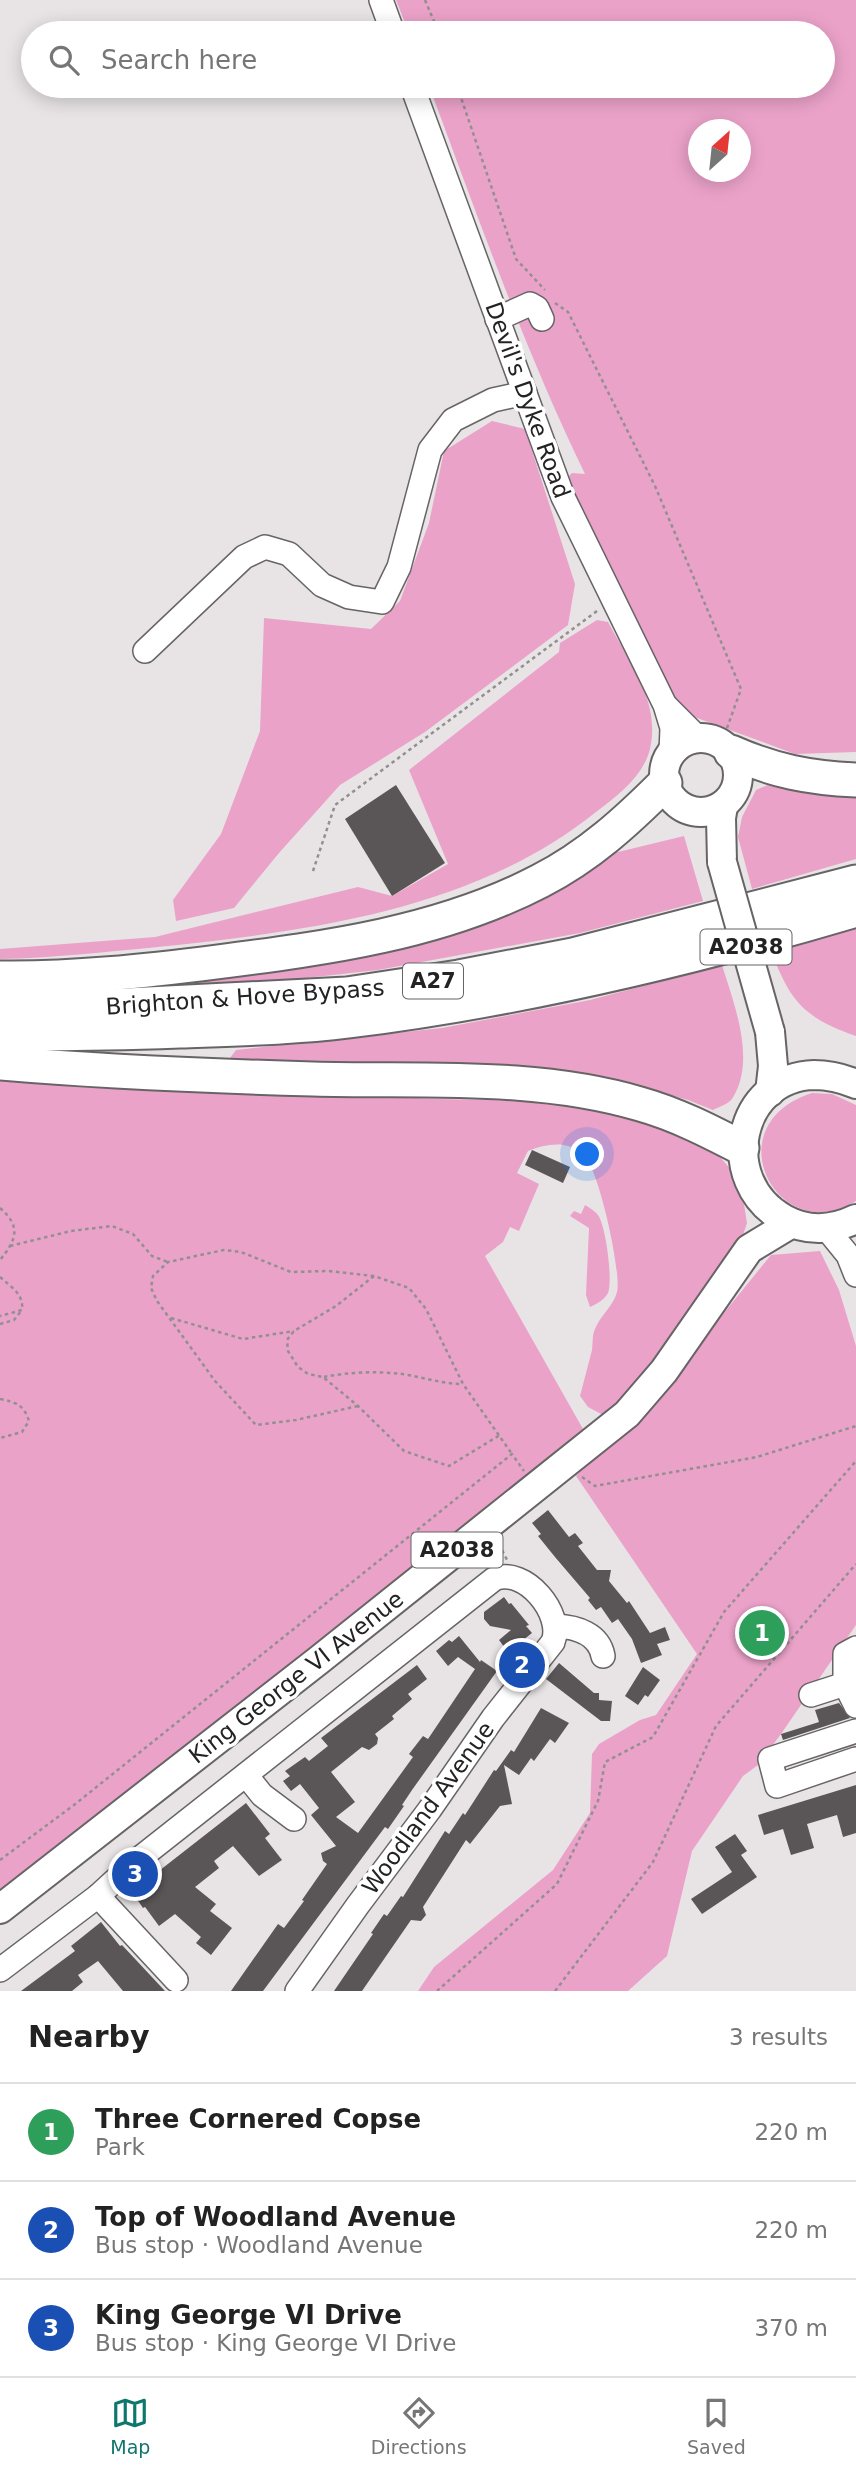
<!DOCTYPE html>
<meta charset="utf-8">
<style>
:root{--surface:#fff;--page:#f6f6f6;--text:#222;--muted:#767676;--line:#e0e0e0;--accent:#0f766e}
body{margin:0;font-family:"DejaVu Sans",sans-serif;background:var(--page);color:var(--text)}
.compass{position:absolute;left:688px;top:119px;width:63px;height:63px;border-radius:50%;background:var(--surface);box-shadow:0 4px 18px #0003;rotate:27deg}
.you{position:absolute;left:588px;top:1155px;width:24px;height:24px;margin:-18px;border:5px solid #fff;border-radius:50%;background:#1a73e8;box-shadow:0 0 0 10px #1a73e833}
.badge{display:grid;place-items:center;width:46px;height:46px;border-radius:50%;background:var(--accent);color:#fff;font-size:23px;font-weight:700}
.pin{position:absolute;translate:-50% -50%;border:4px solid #fff;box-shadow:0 2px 7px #0006}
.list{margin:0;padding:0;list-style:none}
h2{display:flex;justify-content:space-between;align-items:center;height:91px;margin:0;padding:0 28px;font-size:30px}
h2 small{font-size:23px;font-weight:400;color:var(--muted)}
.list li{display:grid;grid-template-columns:46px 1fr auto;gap:21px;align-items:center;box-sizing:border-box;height:98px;padding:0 28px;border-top:2px solid var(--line)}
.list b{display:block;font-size:26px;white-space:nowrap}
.list p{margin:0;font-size:23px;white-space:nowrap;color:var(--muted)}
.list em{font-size:23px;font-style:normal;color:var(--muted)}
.icon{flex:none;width:38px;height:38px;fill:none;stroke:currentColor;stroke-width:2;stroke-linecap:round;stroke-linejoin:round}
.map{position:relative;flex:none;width:856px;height:1991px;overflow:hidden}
.search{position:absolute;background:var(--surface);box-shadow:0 4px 18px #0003;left:21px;right:21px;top:21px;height:77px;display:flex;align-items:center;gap:18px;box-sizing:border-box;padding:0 24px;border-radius:38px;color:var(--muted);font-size:26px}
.sheet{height:385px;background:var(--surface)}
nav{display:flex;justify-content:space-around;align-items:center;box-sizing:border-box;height:98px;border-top:2px solid var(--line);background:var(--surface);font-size:19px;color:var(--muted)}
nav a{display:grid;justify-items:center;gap:4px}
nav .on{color:var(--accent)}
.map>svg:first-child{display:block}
.green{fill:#eba2c9;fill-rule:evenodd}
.building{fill:#5a5658}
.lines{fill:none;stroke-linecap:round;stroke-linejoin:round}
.minor-casing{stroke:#676466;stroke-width:26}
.major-casing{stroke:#676466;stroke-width:32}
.highway-casing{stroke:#676466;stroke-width:37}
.path{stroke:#928f91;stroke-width:2.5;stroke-dasharray:3.5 3.5;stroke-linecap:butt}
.minor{stroke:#fff;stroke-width:23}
.major{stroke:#fff;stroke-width:28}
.highway{stroke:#fff;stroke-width:33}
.major-bridge-casing{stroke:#676466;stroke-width:32;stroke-linecap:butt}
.major-bridge{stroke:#fff;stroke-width:28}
.labels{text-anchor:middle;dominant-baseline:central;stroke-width:7;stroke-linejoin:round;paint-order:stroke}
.shield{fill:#fff;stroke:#666566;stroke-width:2}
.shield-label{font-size:21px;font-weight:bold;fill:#242324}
.street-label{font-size:23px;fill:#242324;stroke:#fff}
</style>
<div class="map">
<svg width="856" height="1991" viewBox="0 0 856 1991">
<rect width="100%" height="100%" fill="#e8e4e6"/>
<g class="green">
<path d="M396,0H856V752L795,754L678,711L648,650L623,591L572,491L569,476L572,473L585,474C524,348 478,217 429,86H823V33H409ZM698,130H740V172H698Z"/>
<polygon points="492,421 525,429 575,584 568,625 425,732 340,785 279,853 234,908 176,921 173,900 221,834 260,731 264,618 371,629 400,601 429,523 444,451"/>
<path d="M597,620L608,622C629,661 661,702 650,749C643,777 618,795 596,812C474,910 310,931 158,947C105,952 53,958 0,959V949L155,937L358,887L392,896L448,864L409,770L559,652L560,643Z"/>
<polygon points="777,781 856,789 856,859 752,889 738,837 742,817 756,790"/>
<polygon points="684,836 703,901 580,933 378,970 206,989 65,995 177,976 593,866 614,853"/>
<path d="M856,928V1036C806,1019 790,1002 772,953Z"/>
<path d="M722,965C734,1004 757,1061 732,1099C728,1104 719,1107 713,1110L688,1100L634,1085L501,1067L364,1066L230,1058L236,1050L442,1028L590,1000Z"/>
<path d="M0,1076L110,1085L439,1099L540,1101L644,1119L709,1144L732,1171L743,1198L747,1223L740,1244L624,1405L603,1415L588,1407L580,1396C584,1381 588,1365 592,1350C593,1343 592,1335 595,1329C600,1316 614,1305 617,1292C622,1273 598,1165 583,1154C566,1140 547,1144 528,1151L517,1173L539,1184L519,1231L510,1227L503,1242L485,1256L583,1429L299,1657L0,1889Z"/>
<path d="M812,1093L832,1094L856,1105V1201C778,1250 712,1125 812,1093Z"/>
<path d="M585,1205C590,1208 595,1211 598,1215C606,1226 613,1281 608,1293C604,1300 597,1304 590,1307L586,1295L589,1228L570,1216L574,1211L581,1214Z"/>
<polygon points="820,1251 839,1290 856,1346 856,1625 781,1734 758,1765 743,1776 692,1851 667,1956 628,1991 418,1991 434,1967 553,1870 590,1813 592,1754 599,1744 640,1720 656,1715 697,1654 576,1476 679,1368 771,1255"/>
</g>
<g class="building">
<polygon points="396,785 445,863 392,896 345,819"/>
<polygon points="532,1150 570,1167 563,1183 525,1165"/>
<polygon points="548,1510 569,1537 575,1533 583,1543 578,1546 597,1570 611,1570 609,1581 627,1603 629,1601 650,1633 665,1627 670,1640 657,1644 662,1655 641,1663 632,1639 618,1619 612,1623 601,1607 596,1610 588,1600 590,1598 555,1557 538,1536 541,1534 532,1523"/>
<polygon points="504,1597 509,1604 511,1603 529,1625 526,1626 532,1633 508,1652 499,1640 511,1630 490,1626 484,1619 484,1612"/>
<polygon points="459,1636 480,1662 481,1660 497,1671 412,1790 402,1805 404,1806 388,1829 385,1827 263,1991 231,1991 278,1924 284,1928 304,1901 302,1900 327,1864 323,1861 321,1853 336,1846 311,1815 319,1808 300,1784 291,1791 283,1781 290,1776 285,1771 305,1757 309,1761 328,1746 321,1738 417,1665 427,1679 408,1694 412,1699 392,1716 394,1719 375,1734 378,1738 377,1744 369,1750 362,1747 331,1772 355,1802 336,1817 358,1833 413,1757 409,1754 423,1736 428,1739 475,1669 458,1657 448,1666 436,1651 449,1640 452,1642"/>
<polygon points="559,1663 594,1693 599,1693 599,1700 612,1701 610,1721 601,1721 546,1679"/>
<polygon points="643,1667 660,1680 648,1697 645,1695 638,1705 625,1696"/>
<polygon points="839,1703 850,1718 783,1740 781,1734 819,1722 815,1710"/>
<polygon points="541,1708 569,1723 555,1743 550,1739 534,1761 531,1758 519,1775 504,1765 512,1804 500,1806 470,1844 466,1840 423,1907 426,1915 421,1921 411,1920 362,1991 334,1991 373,1934 371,1933 384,1914 387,1916 401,1896 403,1897 445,1831 449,1834 463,1813 465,1815 494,1770 496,1771 511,1750 514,1752"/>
<polygon points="856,1785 856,1833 843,1837 837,1815 807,1824 814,1848 791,1855 783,1829 764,1835 758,1815"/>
<polygon points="246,1803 270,1834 265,1838 282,1860 259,1876 233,1846 214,1861 219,1868 195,1887 216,1904 210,1911 232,1928 211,1955 196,1943 201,1937 175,1914 159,1926 145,1907 143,1908 132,1892"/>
<polygon points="735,1834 747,1851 741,1855 757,1877 702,1914 691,1899 732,1872 715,1847"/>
<polygon points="101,1922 120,1946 122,1945 165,1991 123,1991 98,1961 78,1975 83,1982 72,1991 21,1991 75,1951 71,1946"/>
</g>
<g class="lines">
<defs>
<g id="minor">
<polyline points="381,0 393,33"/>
<polyline points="412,86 563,497 665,705 672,728 671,753"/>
<polyline points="497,319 530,304 537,308 542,319"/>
<polyline points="145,651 244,557 265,547 289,554 322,585 349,597 382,602 399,567 430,450 453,420 493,400 525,393"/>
<polyline points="667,707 698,738"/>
<polyline points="826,1228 848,1255 856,1275"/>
<path d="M556,1626C577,1627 599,1634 603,1656"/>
<polyline points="856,1648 845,1654 845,1684 856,1706"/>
<polyline points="811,1695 845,1684"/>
<polyline points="856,1731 770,1759 777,1786 856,1759"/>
<polyline points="246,1775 262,1795 294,1819"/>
<polyline points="98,1896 176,1980"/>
<path d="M0,1970L98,1896L135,1862L494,1579C525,1566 564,1614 553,1642L493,1718L430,1809L358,1905L297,1991"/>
</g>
<g id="major">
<circle cx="701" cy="775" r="37"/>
<polyline points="722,862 721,818 723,806"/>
<path d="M856,1084C842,1078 830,1075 814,1075C738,1077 716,1181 784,1219C807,1232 833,1230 856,1219"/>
<polyline points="770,1092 773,1066 770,1032"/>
<polyline points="0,1909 319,1660 627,1414 664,1371 749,1249 792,1223"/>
</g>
<g id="highway">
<path d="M731,752C774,771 809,778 856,780"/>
<path d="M0,978C72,979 146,971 217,962C327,948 440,933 540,881C589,856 627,821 665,783"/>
<polyline points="0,1007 49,1009 347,994 459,977 573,955 856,882"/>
<path d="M0,1033C60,1035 120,1033 180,1031C237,1029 293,1028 349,1021C520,1000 691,959 856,910"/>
<path d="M0,1063C104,1072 209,1076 313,1079C421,1082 535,1073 640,1104C676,1114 709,1131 742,1148"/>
</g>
</defs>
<use href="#minor" class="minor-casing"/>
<use href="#major" class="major-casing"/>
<use href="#highway" class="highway-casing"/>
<g class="path">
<polyline points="425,0 439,33"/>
<polyline points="457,86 516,259 545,290"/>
<polyline points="555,303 568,312 655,486 741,689 727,728"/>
<polyline points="313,871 335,805 597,611"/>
<path d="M0,1208C22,1227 16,1240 0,1260"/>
<polyline points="10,1246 71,1231 112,1226 133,1234 152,1256 168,1262"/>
<polyline points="374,1276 336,1306 294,1331 287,1340 288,1351 298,1367 308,1374 323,1377 358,1406 404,1451 449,1466 500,1435"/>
<path d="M0,1277C11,1287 24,1294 22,1310L0,1316"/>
<polyline points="171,1318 243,1339 294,1331"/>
<polyline points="0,1324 14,1320 22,1310"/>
<path d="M324,1377C348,1372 378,1371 402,1374C423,1377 442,1384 463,1384"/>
<path d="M0,1399C16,1402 24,1405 29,1421L22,1432L0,1438"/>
<polyline points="358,1406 296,1420 256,1425 215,1381 157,1301 151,1288 153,1276 168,1262 224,1250 241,1252 291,1272 328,1271 374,1276 409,1288 426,1309 463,1384 512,1454"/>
<polyline points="582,1477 595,1486 757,1457 856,1426"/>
<polyline points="499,1544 507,1560"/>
<polyline points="0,1860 74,1805 512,1454 524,1471"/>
<polyline points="437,1991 557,1884 598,1801 605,1762 653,1737 724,1612 856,1461"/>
<polyline points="555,1991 653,1862 716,1726 856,1564"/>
</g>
<use href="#minor" class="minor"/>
<use href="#major" class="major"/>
<use href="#highway" class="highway"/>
<defs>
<polyline id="major-bridge" points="722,862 770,1032"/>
</defs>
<use href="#major-bridge" class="major-bridge-casing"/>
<use href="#major-bridge" class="major-bridge"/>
</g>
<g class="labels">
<g class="shield">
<rect x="700.5" y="929.5" width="91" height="35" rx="5"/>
<rect x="403" y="963.5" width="60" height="35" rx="5"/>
<rect x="411.5" y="1532.5" width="91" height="35" rx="5"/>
</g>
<g class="shield-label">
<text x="746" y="947">A2038</text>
<text x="433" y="981">A27</text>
<text x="457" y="1550">A2038</text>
</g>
<g class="street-label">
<text transform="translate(528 400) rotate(70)">Devil's Dyke Road</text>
<text transform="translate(245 997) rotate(-4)">Brighton &amp; Hove Bypass</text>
<text transform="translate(296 1677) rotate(-38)">King George VI Avenue</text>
<text transform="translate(428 1808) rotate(-54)">Woodland Avenue</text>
</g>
</g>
</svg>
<svg class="compass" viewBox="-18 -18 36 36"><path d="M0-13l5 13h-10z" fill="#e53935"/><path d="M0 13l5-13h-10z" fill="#767676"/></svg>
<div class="you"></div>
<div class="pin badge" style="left:762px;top:1633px;background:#2e9e5b">1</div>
<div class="pin badge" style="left:522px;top:1665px;background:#1a4fb4">2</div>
<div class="pin badge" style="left:135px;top:1874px;background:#1a4fb4">3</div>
<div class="search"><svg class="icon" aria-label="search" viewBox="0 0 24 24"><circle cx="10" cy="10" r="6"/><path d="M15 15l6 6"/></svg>Search here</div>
</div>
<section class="sheet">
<h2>Nearby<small>3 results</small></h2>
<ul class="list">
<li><span class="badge" style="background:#2e9e5b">1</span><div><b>Three Cornered Copse</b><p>Park</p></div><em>220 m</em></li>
<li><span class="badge" style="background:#1a4fb4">2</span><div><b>Top of Woodland Avenue</b><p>Bus stop · Woodland Avenue</p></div><em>220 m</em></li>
<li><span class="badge" style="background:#1a4fb4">3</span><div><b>King George VI Drive</b><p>Bus stop · King George VI Drive</p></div><em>370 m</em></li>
</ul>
</section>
<nav>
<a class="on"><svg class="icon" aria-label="map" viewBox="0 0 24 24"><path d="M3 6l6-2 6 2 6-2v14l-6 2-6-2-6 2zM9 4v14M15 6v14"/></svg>Map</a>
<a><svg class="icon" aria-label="directions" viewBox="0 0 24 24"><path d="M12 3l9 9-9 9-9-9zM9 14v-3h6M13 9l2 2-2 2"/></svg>Directions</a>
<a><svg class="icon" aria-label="saved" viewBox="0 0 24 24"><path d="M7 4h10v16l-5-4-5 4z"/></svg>Saved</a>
</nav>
